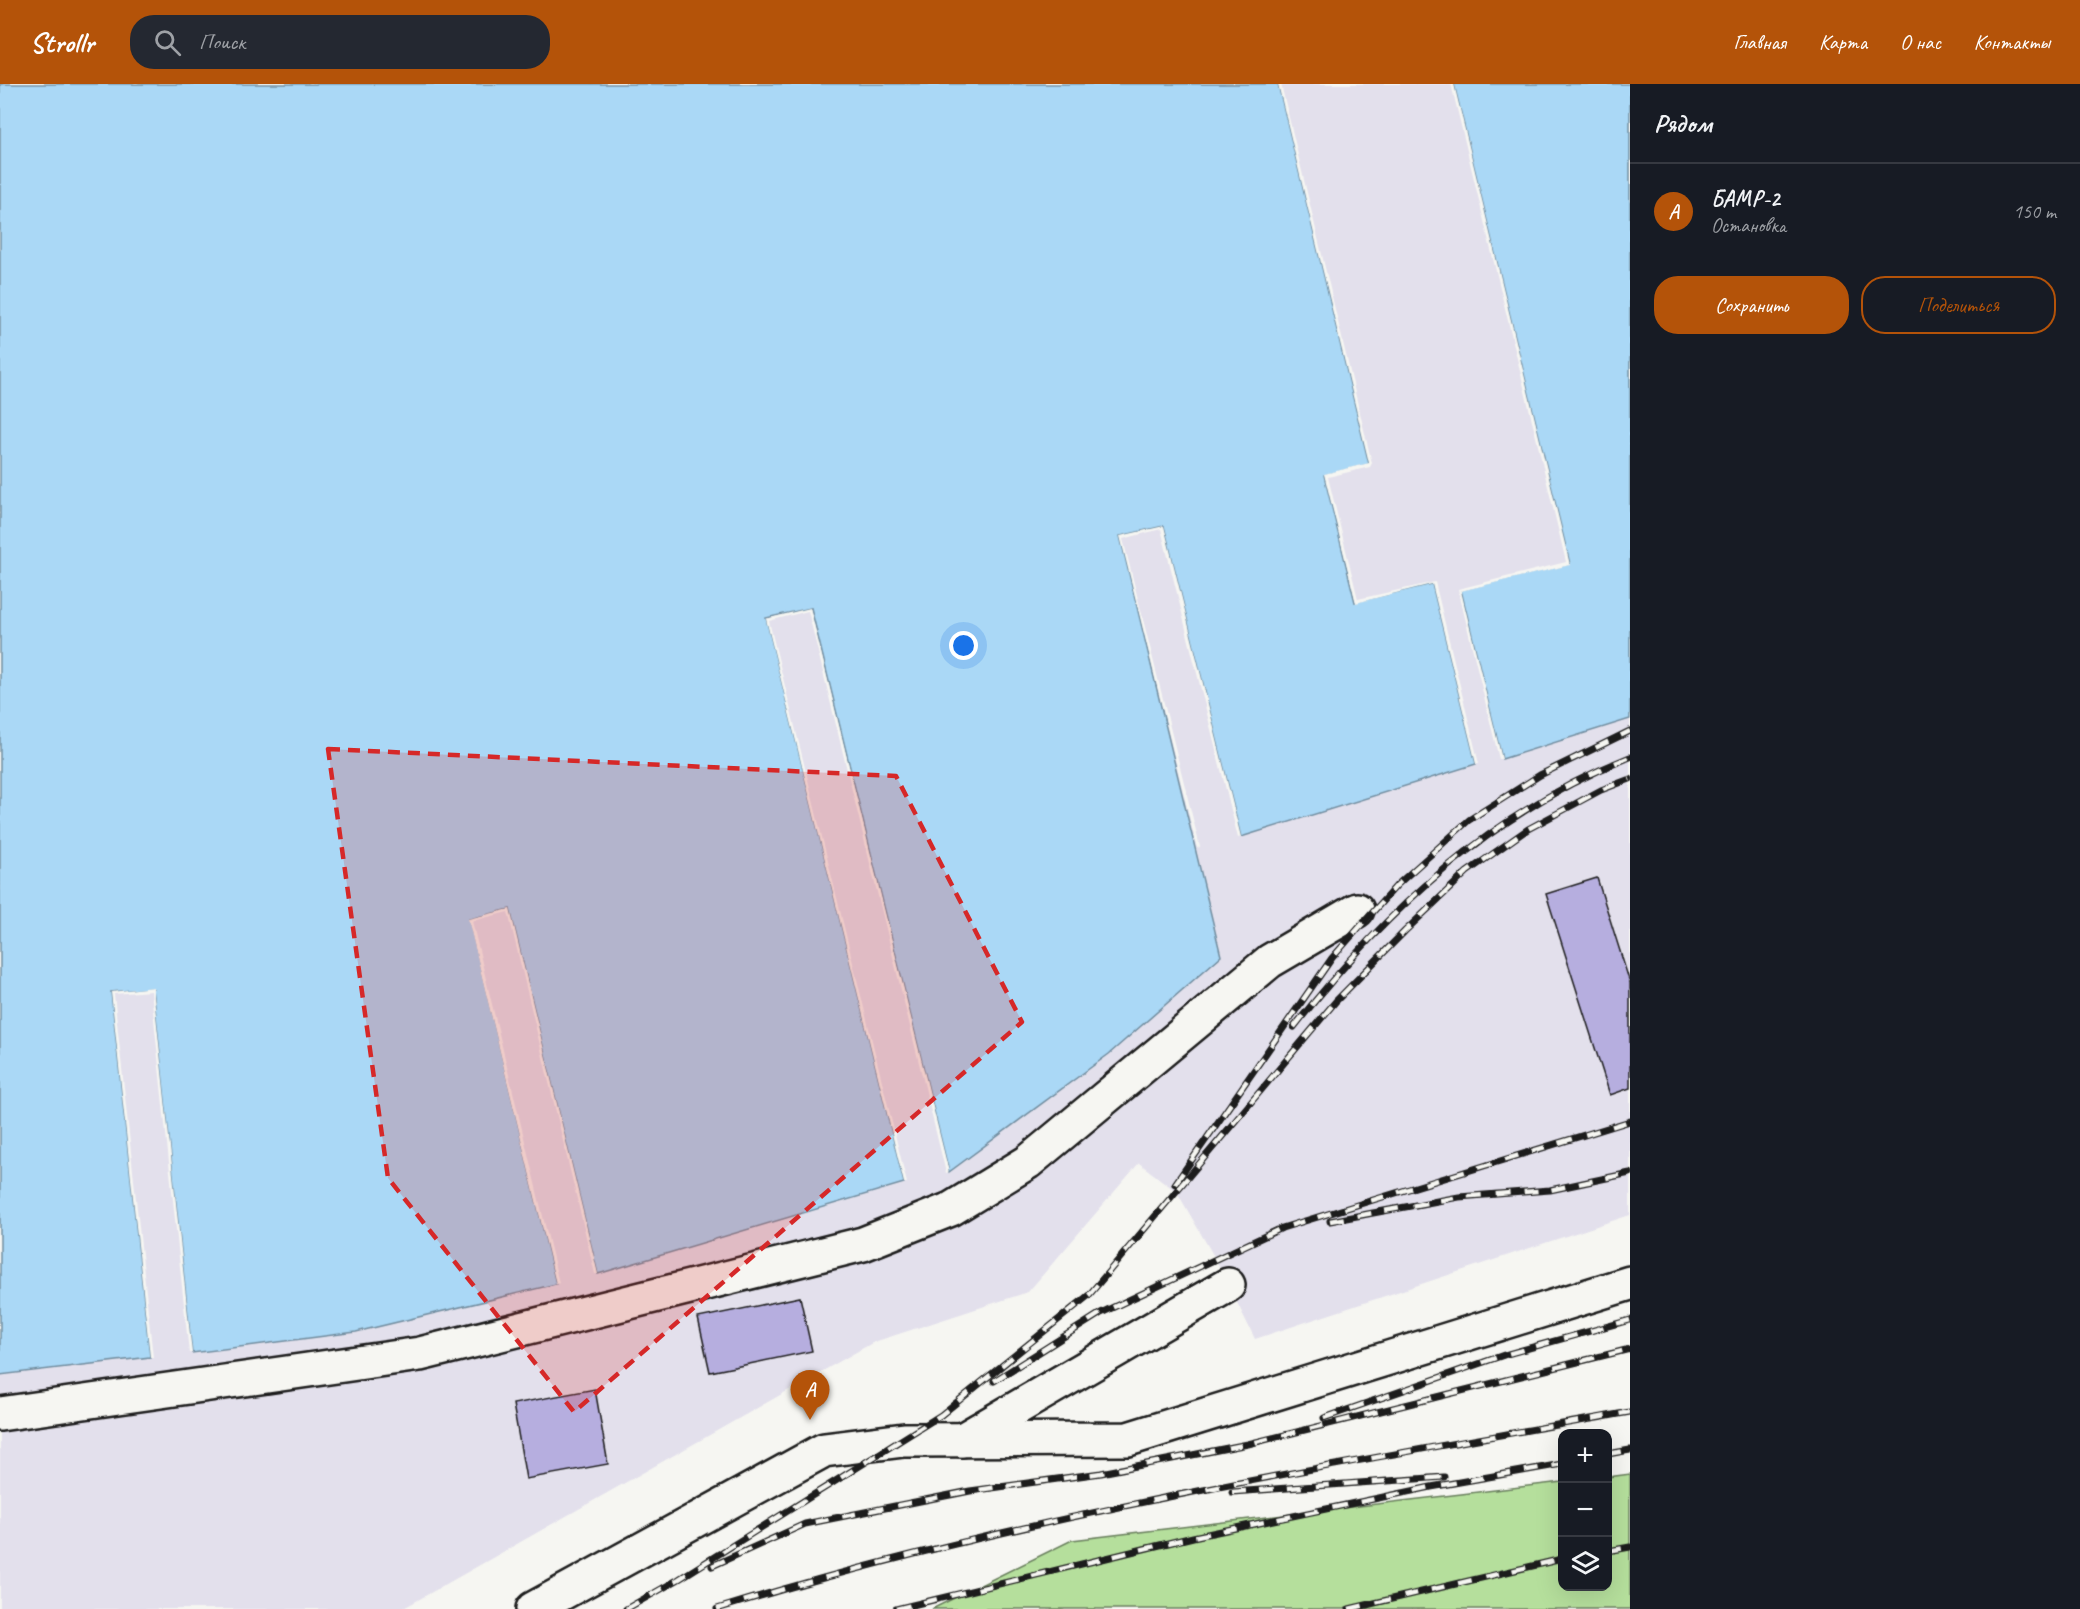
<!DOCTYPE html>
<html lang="ru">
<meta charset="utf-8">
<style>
:root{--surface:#171b24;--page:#242831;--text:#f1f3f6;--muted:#9ea1a6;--line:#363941;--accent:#b45309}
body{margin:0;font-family:Caveat,sans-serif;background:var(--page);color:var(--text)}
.controls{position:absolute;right:18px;bottom:18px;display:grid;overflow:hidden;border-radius:12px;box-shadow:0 6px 24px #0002}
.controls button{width:54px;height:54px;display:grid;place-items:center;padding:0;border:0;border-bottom:2px solid var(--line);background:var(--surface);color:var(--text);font:30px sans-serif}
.you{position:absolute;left:964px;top:562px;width:21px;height:21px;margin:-15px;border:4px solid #fff;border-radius:50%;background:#1a73e8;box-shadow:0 0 0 9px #1a73e833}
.badge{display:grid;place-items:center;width:39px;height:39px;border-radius:50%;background:var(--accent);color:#fff;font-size:20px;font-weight:700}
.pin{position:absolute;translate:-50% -50px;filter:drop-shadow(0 2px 3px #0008)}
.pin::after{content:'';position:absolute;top:32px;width:21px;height:18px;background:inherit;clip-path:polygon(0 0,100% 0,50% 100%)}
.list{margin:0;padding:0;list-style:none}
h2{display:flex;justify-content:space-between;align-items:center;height:78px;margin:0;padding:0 24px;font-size:26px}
h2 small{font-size:20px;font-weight:400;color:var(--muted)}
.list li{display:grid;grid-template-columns:39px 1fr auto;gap:18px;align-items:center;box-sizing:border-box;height:96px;padding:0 24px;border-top:2px solid var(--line)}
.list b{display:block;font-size:22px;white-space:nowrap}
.list p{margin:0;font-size:20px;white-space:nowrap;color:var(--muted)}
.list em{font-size:20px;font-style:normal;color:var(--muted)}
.actions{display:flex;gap:12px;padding:18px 24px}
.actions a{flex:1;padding:14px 0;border:2px solid var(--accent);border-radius:24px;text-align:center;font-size:21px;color:var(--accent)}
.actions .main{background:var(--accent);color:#fff}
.icon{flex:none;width:33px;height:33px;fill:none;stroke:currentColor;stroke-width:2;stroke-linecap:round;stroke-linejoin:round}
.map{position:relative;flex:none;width:1630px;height:1525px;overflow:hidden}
header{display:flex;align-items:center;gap:36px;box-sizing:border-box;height:84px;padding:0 30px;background:var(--accent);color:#fff}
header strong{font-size:28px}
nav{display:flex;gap:33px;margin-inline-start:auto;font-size:21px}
.search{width:420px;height:54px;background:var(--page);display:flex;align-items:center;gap:15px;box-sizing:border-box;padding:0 21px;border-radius:24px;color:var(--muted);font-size:22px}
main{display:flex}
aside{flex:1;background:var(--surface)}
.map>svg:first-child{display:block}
.built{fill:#e3e0ec}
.green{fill:#b5df9c;stroke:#687e5c;stroke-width:1.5}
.water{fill:#aad8f6;stroke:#718d9f;stroke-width:1.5}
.pier{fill:#f6f6f2}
.building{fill:#b6aedf;stroke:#1c1c1c;stroke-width:1.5}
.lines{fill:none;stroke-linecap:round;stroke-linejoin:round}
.minor-casing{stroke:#1c1c1c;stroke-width:38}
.minor{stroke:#f6f6f2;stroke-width:33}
.rail-casing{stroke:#1c1c1c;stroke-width:7}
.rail{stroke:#f6f6f2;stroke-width:4.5;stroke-dasharray:14;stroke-linecap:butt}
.marked{fill:#d62828;fill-opacity:0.2;stroke:#d62828;stroke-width:4.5;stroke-dasharray:12 8;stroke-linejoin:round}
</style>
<header>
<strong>Strollr</strong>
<div class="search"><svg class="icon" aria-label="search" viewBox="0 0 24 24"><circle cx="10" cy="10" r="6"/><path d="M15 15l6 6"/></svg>Поиск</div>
<nav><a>Главная</a><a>Карта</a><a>О нас</a><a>Контакты</a></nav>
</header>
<main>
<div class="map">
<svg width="1630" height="1525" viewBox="0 0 1630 1525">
<rect width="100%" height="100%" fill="#f6f6f2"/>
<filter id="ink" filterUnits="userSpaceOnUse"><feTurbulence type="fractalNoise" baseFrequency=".0167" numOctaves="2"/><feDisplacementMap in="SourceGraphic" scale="12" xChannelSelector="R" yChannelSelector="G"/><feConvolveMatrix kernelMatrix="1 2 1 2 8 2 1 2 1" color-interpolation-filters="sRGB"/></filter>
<g filter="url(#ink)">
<polygon class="built" points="1278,0 1454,0 1570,481 1502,675 1630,635 1630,1131 1255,1255 1216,1176 1177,1108 1139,1079 1028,1208 874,1258 402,1525 0,1525 0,1291 150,1273 111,908 153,903 192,1269 356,1248 556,1200 468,835 766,535 810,524 949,1088 1109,970 1221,872 1120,452 1164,442 1356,519 1324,390 1369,380"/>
<polygon class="green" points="1630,1390 1630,1525 932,1525 1072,1456 1562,1398 1562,1502 1608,1502 1608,1393"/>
<g class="water">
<polygon points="0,0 1278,0 1369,380 1324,391 1355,518 1432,500 1476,680 1241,753 1164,442 1120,452 1221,872 1109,970 949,1088 811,524 766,534 904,1099 598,1190 510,825 469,835 556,1200 356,1248 192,1269 153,904 111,908 150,1273 0,1291"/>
<polygon points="1454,0 1630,0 1630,635 1502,675 1461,506 1570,480"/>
</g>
<g class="pier">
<polygon points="1278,0 1281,0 1372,379 1370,383 1328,393 1358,515 1435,498 1479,680 1476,680 1432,500 1356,519 1324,390 1369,379"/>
<polygon points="1451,0 1454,0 1570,481 1461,507 1502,675 1499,675 1458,505 1566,478"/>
<polygon points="1164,442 1241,753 1238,754 1161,445 1123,455 1200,763 1197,764 1120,452"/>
<polygon points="810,524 949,1088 946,1089 808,527 769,537 907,1099 904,1099 766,535"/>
<polygon points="510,825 598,1190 595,1190 508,828 472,837 559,1199 556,1200 468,835"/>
<polygon points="153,903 192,1269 189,1269 151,907 114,910 153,1273 150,1273 111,908"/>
</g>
<g class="building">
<polygon points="1597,794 1630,899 1630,1004 1610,1011 1546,810"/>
<polygon points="800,1213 812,1267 710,1288 698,1234"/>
<polygon points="595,1305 608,1380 526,1395 513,1320"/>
</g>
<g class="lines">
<defs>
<g id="minor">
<polyline points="0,1330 420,1270 863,1160 951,1125 1028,1078 1270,877 1357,826"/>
<polyline points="962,1356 1228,1201"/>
<polyline points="533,1525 824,1366 904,1356 1128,1355 1630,1199"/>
</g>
</defs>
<use href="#minor" class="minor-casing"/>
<use href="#minor" class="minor"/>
<defs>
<g id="rail">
<path d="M1294,943C1385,827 1492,728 1630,673"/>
<polyline points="1175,1100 1332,874 1397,801 1469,736 1540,691 1630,647"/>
<polyline points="1330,1137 1459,1113 1550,1106 1630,1089"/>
<polyline points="994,1297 1101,1229 1282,1144 1630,1037"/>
<polyline points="1324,1334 1504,1271 1630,1236"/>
<polyline points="1608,1370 1630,1366"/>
<polyline points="1232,1408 1444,1393"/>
<polyline points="1608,1467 1630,1463"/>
<polyline points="712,1482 805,1440 970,1407 1101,1389 1248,1360 1630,1265"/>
<polyline points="626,1525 679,1495 941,1331 1089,1211 1336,917 1405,847 1467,788 1528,745 1601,706 1630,695"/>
<path d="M717,1525C1015,1433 1323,1383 1630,1328"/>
<polyline points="896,1525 1193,1453 1431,1403 1562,1380"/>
<polyline points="1349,1525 1562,1475"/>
</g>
</defs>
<use href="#rail" class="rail-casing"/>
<use href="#rail" class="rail"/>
</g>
</g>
<path class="marked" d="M328,665L896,692L1022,938L574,1328L388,1094Z"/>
</svg>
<div class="controls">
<button>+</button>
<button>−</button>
<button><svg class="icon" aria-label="layers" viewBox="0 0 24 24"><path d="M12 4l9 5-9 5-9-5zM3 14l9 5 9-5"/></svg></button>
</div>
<div class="you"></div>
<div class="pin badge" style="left:810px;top:1336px">A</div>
</div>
<aside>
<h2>Рядом<small></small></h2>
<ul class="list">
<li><span class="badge">A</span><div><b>БАМР-2</b><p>Остановка</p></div><em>150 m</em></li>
</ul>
<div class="actions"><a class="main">Сохранить</a><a>Поделиться</a></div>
</aside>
</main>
